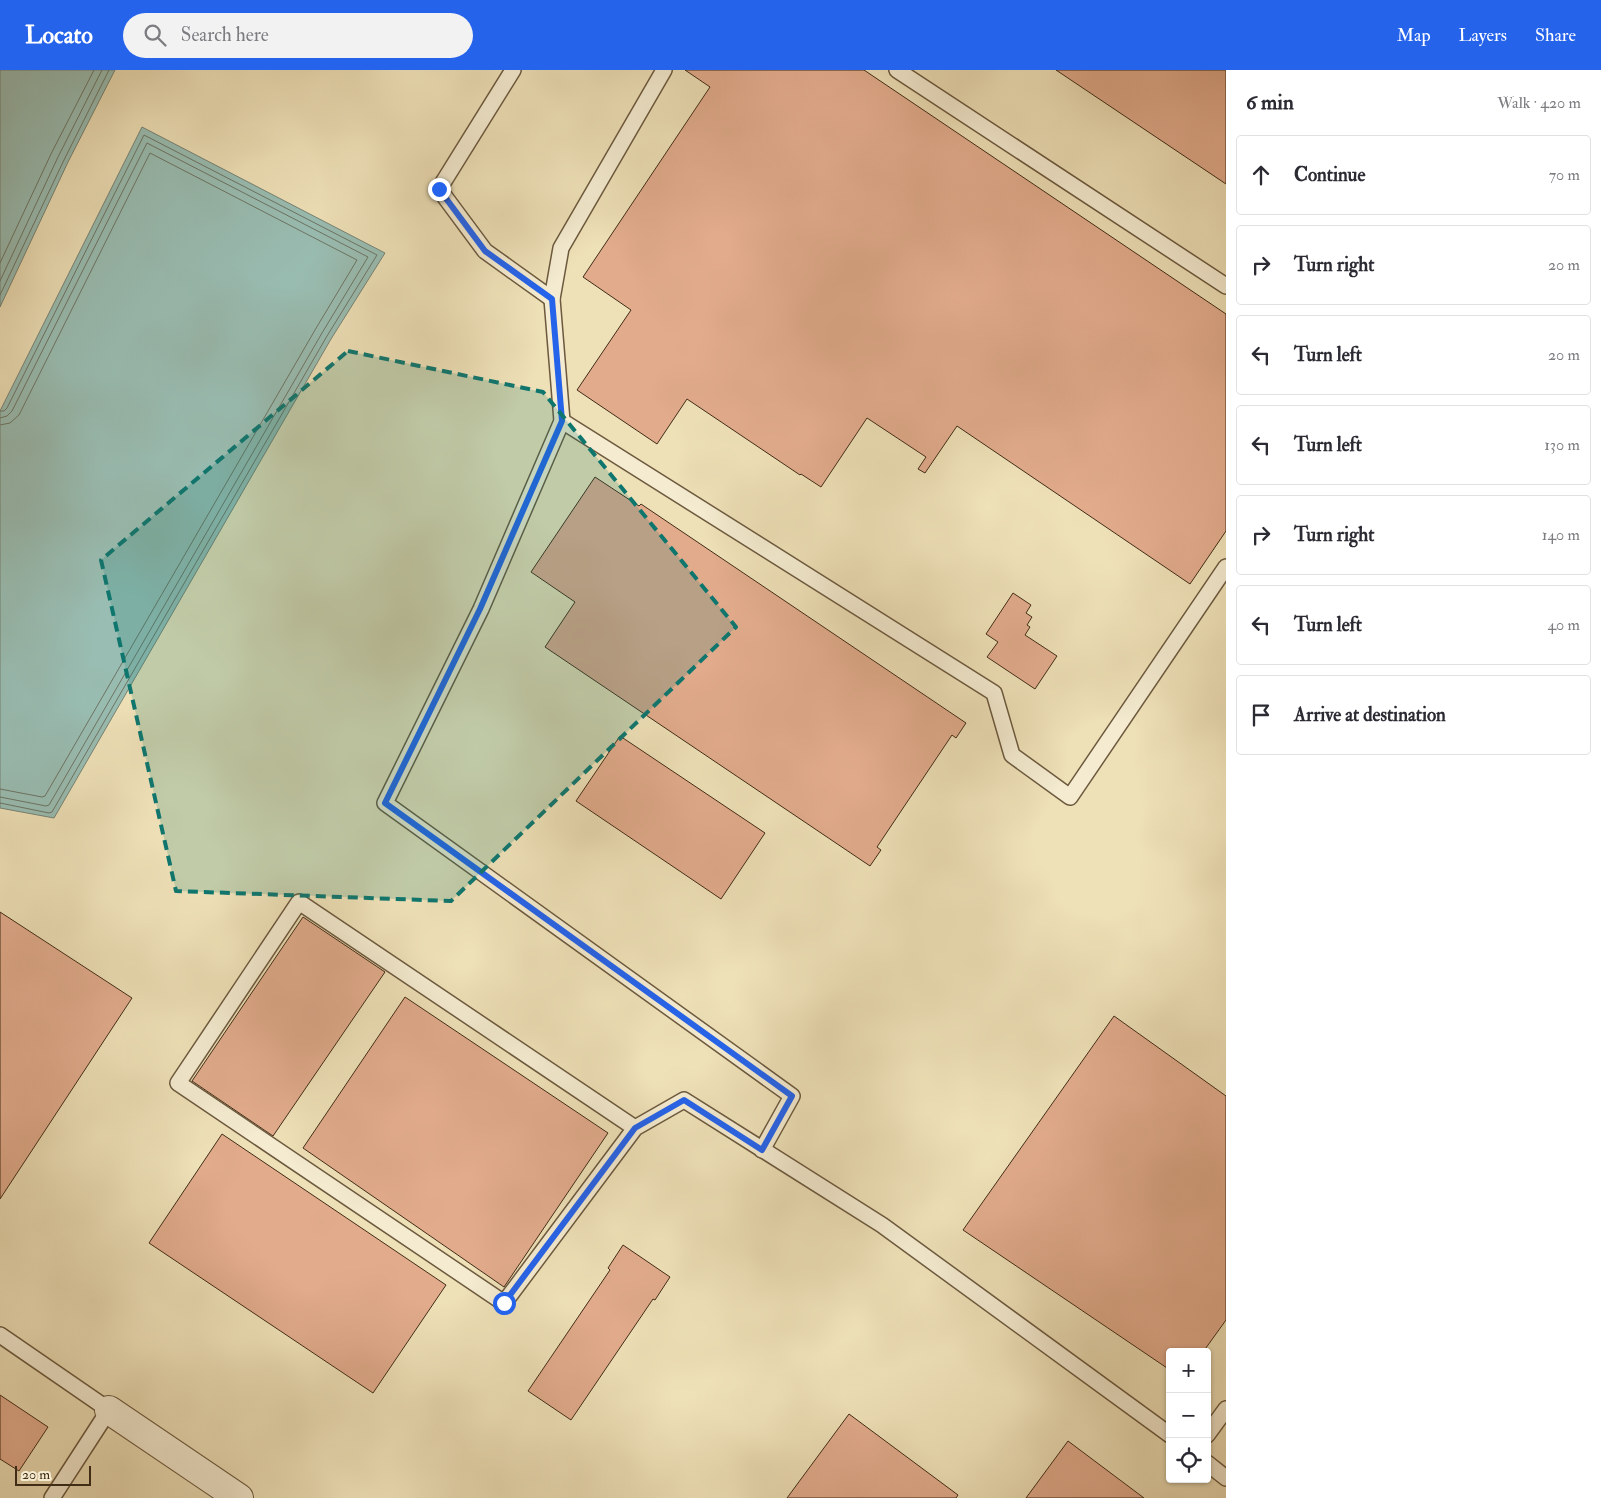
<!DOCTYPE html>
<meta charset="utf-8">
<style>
:root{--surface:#fff;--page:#f2f2f3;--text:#2b2b33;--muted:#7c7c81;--line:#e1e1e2;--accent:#2563eb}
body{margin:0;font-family:"IM FELL Double Pica",serif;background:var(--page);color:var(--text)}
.controls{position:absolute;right:15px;bottom:15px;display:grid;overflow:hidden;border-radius:5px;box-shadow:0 1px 4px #0004}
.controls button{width:45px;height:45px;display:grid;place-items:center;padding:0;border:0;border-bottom:1px solid var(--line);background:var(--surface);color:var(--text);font:25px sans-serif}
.scale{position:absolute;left:15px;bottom:12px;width:76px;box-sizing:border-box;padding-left:5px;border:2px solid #412c16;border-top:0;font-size:14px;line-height:18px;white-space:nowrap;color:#412c16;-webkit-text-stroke:4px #f4ebd0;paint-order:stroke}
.stop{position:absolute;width:15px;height:15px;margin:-11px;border:4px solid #2563eb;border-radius:50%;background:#fff}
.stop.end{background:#2563eb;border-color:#fff;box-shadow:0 1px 5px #0008}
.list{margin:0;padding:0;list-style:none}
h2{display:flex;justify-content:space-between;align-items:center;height:65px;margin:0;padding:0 20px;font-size:21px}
h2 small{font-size:16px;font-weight:400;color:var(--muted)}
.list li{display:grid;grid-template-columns:32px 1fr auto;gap:15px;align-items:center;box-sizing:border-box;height:80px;margin:0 10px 10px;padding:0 10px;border:1px solid var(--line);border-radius:5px}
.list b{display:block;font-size:19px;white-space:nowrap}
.list em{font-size:16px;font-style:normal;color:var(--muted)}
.icon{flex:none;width:28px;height:28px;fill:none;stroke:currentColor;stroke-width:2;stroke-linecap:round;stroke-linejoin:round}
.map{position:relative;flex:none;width:1226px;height:1428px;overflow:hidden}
header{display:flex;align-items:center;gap:30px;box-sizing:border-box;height:70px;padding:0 25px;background:var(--accent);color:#fff}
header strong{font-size:24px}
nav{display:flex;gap:28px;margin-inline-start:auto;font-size:18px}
.search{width:350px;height:45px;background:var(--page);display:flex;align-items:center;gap:12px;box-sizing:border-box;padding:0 18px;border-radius:28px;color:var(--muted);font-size:19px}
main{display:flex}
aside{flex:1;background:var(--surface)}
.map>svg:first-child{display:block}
.water{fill:#99bdb2;stroke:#768374}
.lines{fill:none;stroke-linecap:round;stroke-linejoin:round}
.shore{stroke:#6d7464;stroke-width:1}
.building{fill:#e1ab8c;stroke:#412c16}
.lane-casing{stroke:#6c593e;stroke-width:18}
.street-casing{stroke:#6c593e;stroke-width:30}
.lane{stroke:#f4ebd0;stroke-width:15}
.street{stroke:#f4ebd0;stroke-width:28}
.route{stroke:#2563eb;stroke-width:6}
.marked{fill:#0f766e;fill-opacity:0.2;stroke:#0f766e;stroke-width:4;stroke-dasharray:10 6;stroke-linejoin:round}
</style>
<header>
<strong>Locato</strong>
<div class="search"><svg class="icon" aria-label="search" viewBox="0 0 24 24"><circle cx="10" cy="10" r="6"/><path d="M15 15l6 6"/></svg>Search here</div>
<nav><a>Map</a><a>Layers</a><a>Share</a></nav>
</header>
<main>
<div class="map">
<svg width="1226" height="1428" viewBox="0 0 1226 1428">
<rect width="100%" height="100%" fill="#eee0b7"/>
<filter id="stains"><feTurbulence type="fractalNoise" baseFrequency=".004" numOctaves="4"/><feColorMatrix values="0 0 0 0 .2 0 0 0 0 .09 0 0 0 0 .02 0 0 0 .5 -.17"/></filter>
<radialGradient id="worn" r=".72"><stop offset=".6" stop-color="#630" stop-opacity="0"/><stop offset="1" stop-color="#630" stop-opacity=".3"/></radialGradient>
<g class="water">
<polygon points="0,0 115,0 68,92 0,237"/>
<polygon points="142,57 385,183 331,269 54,748 0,738 0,341"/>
</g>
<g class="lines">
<g class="shore">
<polyline points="0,193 51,84 94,0"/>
<polyline points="0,211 58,87 102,0"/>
<polyline points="0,225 64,90 109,0"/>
<polyline points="0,341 4,341 7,338 144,65 377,185 327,266 52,742 49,743 0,733"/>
<polyline points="0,348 7,346 12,341 147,73 368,187 322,263 49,735 46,736 0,727"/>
<polyline points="0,355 10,353 19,345 150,83 357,190 315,260 45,726 42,727 0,719"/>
</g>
</g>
<g class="building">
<polygon points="685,0 864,0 1226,244 1226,461 1190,514 957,356 925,403 918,399 926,387 867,348 821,417 801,404 800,405 687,329 657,374 577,320 631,240 583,207 710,17"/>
<polygon points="1056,0 1226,0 1226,114"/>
<polygon points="595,407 639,436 641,434 966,653 956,668 952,665 877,777 881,780 870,796 545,577 575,532 531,502"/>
<polygon points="1013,523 1031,535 1026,543 1032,547 1027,555 1030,557 1025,565 1057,586 1035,619 987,587 998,572 986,564"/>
<polygon points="620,666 765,763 721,829 576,731"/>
<polygon points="0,842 132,928 0,1129"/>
<polygon points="303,847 385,902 273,1066 192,1011"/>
<polygon points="405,927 608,1063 504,1217 303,1078"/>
<polygon points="1114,946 1226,1026 1226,1250 1203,1282 1170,1282 1170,1300 963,1160"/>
<polygon points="222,1064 446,1215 373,1323 149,1173"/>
<polygon points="623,1175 670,1207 655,1230 653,1229 571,1350 528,1321 610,1200 608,1198"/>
<polygon points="0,1325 48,1357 19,1401 0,1389"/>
<polygon points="849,1344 958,1425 956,1428 787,1428"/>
<polygon points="1068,1371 1144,1428 1026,1428"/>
</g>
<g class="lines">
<defs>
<g id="lane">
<polyline points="513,0 439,119 485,181 552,229"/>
<polyline points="664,0 561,178 552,229 562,351 481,539 385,733 792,1026 762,1080"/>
<polyline points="897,0 1226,216"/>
<polyline points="562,351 994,623 1012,685 1070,727 1226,497"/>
<polyline points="635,1058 299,832 178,1013 504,1233 635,1058 684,1030 882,1155 1170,1365"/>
<polyline points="0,1265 109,1340 52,1428"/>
<polyline points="1207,1365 1226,1339"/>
<polyline points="1207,1393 1226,1408"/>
</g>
<polyline id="street" points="109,1340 239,1428"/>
</defs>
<use href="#lane" class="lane-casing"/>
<use href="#street" class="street-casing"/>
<use href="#lane" class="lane"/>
<use href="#street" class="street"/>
</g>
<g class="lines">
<polyline class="route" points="439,119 485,181 552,229 562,351 480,539 385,733 792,1026 762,1080 684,1030 635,1058 504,1233"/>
</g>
<path class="marked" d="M348,281L543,322L736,557L451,831L176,821L101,490Z"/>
<rect width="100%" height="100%" filter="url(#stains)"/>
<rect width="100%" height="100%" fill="url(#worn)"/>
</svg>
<div class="controls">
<button>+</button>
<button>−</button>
<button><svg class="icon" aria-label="locate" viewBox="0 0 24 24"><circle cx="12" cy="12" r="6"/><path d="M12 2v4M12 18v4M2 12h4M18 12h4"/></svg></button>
</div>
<div class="scale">20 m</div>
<div class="stop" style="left:504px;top:1233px"></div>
<div class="stop end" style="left:439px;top:119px"></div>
</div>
<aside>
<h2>6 min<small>Walk · 420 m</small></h2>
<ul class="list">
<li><svg class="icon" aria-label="ahead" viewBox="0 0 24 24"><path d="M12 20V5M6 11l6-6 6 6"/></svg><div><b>Continue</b></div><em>70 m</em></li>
<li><svg class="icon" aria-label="right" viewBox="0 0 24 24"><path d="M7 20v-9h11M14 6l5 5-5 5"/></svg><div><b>Turn right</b></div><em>20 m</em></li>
<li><svg class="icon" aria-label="left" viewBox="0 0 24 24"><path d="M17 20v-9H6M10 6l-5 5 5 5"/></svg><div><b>Turn left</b></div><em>20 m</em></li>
<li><svg class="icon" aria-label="left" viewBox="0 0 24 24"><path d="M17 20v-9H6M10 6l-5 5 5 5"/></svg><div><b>Turn left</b></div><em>130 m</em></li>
<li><svg class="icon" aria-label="right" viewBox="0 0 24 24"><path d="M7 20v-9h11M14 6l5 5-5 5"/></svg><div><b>Turn right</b></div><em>140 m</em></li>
<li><svg class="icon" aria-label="left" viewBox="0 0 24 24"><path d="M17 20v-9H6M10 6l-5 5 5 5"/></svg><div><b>Turn left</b></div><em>40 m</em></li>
<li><svg class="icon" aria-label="arrive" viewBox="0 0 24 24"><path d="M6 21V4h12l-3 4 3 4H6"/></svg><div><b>Arrive at destination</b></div></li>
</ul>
</aside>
</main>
